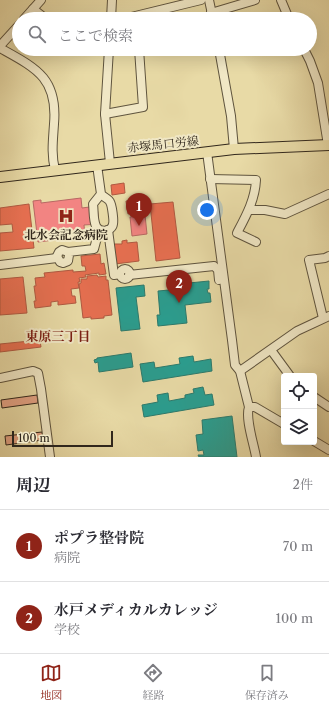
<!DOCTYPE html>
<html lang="ja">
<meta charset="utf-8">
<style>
:root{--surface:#fff;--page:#f2f2f3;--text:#2b2b33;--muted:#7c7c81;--line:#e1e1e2;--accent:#8f2418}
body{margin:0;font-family:"Libre Caslon Text","Noto Serif JP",serif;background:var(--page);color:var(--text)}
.controls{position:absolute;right:12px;bottom:12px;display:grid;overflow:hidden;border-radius:4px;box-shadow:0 4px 16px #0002}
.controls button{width:36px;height:36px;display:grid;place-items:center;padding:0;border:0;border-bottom:1px solid var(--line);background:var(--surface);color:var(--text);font:20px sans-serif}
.scale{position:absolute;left:12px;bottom:10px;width:101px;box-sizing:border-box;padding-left:4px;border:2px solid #31271c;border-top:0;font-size:11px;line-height:14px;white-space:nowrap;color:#31271c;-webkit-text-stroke:3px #f0e7c5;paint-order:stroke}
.you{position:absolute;left:207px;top:210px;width:14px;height:14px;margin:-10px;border:3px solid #fff;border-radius:50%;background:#1a73e8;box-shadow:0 0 0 6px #1a73e833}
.badge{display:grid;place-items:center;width:26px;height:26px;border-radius:50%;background:var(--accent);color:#fff;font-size:13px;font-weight:700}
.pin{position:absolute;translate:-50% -33px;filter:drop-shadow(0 1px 2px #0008)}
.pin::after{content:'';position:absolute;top:21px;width:14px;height:12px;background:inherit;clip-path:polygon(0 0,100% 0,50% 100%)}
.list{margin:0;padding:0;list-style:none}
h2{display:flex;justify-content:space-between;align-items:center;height:52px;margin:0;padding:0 16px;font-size:17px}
h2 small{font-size:13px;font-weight:400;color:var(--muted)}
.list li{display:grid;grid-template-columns:26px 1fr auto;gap:12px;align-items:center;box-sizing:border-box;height:72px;padding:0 16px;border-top:1px solid var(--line)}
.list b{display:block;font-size:15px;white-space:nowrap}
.list p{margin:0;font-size:13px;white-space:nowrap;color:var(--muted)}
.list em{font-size:13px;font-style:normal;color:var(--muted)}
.icon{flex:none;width:22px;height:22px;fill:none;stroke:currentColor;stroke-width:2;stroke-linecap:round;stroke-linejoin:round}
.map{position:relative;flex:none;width:329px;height:457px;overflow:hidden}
.search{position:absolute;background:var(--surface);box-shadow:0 4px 16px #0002;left:12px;right:12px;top:12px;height:44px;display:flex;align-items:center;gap:10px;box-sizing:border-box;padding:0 14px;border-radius:22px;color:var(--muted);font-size:15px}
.sheet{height:196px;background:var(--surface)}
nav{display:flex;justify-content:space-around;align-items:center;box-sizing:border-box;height:56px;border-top:1px solid var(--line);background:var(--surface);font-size:11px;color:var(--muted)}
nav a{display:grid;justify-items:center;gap:2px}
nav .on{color:var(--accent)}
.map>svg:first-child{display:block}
.shops{fill:#e76f51;stroke:#b05941}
.schools{fill:#2a9d8f;stroke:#2c7a6c}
.health{fill:#f28482;stroke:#b86863}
.building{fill:#e4a486;stroke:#31271c}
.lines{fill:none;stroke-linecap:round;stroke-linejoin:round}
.minor-casing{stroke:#5f543e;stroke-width:10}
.major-casing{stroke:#31271c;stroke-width:12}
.minor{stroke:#f0e7c5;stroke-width:8}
.major{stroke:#e8daa6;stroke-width:10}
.labels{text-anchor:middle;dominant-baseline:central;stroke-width:4;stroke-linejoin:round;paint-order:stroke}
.street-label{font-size:12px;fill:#31271c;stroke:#f0e7c5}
.poi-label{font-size:12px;font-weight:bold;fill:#31271c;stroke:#f0e7c5}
.neighbourhood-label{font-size:13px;font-weight:bold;fill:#7a1f14;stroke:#f0e7c5}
</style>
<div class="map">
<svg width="329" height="457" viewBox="0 0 329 457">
<rect width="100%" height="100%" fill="#e8daa6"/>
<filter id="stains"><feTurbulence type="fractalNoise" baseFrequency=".005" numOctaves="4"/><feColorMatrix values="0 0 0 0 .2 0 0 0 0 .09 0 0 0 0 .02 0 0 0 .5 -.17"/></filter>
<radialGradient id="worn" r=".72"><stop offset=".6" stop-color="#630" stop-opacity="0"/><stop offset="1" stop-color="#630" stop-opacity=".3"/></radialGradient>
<g class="shops">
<polygon points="124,183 125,193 112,195 111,185"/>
<polygon points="145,199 147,211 128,214 126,201"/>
<polygon points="173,202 180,258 156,261 150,204"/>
<polygon points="29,204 34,248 0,251 0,233 13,232 12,224 0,225 0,208"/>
<polygon points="127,240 127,243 137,242 139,261 115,264 114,244 122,244 122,241"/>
<polygon points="100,254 101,264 104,263 106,274 99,275 99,273 85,275 86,277 79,278 80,282 78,282 79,288 71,289 72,296 75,296 76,303 58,305 58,301 51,302 51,306 35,308 34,301 36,301 34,286 36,286 35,278 45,277 44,273 73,270 73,272 86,271 85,266 82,266 81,256"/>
<polygon points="97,275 98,277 106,276 106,280 108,280 112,315 104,316 104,318 91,319 91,317 83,318 79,284 81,283 81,279 87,279 87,276"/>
<polygon points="23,277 27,313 0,315 0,279"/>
<polygon points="40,340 41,347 0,352 0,344"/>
</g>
<g class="schools">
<polygon points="209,281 209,289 207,289 208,293 210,293 211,302 185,305 187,323 158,326 157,315 160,315 158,291 169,290 169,285"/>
<polygon points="144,285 145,296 136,297 140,329 121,331 116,288"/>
<polygon points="131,353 133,367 99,372 98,362 95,363 94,360 97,359 97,358"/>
<polygon points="193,356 194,362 211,359 212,371 143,382 140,364 154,362 155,368 180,364 179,358"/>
<polygon points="203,387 205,395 212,394 214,405 144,417 142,405 158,402 157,395 168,393 169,401 185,398 185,395 194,393 193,389"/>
<polygon points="232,416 237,457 199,457 198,455 204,455 203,450 198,451 196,435 203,434 202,420"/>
</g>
<g class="health">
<polygon points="81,198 82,208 97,206 99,224 84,225 85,236 38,242 33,201 41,200 41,203"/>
<polygon points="145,215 147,234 132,236 130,217"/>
</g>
<g class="building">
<polygon points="37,395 38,403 2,408 1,400"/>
<polygon points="42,432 43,440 6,445 5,436"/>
</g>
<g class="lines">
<defs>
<g id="minor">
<polyline points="209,0 213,19"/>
<polyline points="281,0 289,19"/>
<polyline points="33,9 46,19"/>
<polyline points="211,13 255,0"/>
<polyline points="24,19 41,0"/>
<polyline points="111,19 112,0"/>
<polyline points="123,19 201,0"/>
<polyline points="0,46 19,25"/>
<path d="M0,48C36,68 58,78 54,124C53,140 51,154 55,170"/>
<polyline points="109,49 105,114 110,163"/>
<polyline points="219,49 231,116 234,149"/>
<polyline points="304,49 310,61 318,83 328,145"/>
<polyline points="105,114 143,107 139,49"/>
<path d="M207,152L232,340L235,365L240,371L249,407C245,419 254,444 256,457"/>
<path d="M97,165L101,194C103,197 109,199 110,202C112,205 114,221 113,224C112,232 99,233 96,226C93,220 94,211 93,204L101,194"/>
<path d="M210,179L256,180C255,200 246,216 237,233L256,242"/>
<polyline points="249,210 265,210 285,214 329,194"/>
<polyline points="108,230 114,275 120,274"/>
<polyline points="68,252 69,255 68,261 63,263 60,262 57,256 59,252 62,250 68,252 94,249 99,230"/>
<polyline points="0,265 57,258"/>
<circle cx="125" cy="274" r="5"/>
<polyline points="129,275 214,266 218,270 219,280"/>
<polyline points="323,318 309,260 325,258 329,256"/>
<polyline points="271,350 290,376"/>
<polyline points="240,371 297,331 329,316"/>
<polyline points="0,378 33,371 38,373 41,389 50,457"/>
<polyline points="314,397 329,407"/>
<polyline points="249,407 255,407 284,424"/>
<polyline points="314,441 329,450"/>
</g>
<polyline id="major" points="0,177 234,149 329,145"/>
</defs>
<use href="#minor" class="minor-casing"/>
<use href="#major" class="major-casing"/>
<use href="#minor" class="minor"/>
<use href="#major" class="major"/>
</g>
<defs>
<symbol id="hospital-bare" viewBox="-9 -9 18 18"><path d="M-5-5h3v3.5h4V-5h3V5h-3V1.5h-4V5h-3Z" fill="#8f2418" stroke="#f0e7c5" stroke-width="2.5" paint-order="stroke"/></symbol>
</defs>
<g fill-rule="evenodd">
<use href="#hospital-bare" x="55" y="205" width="22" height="22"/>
</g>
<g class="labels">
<g class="street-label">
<text transform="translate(163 144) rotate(-6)">赤塚馬口労線</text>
</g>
<g class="poi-label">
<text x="66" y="234">北水会記念病院</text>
</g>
<g class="neighbourhood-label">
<text x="58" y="336">東原三丁目</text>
</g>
</g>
<rect width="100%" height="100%" filter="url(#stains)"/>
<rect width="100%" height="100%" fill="url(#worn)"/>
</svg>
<div class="controls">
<button><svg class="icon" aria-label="locate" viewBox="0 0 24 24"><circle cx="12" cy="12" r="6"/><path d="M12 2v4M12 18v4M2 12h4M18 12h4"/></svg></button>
<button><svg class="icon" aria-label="layers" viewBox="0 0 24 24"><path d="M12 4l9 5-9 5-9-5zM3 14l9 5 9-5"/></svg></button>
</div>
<div class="scale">100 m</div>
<div class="you"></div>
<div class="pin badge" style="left:139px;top:226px">1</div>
<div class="pin badge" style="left:179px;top:303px">2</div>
<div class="search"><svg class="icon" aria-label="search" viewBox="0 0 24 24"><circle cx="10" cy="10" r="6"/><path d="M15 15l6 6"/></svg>ここで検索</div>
</div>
<section class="sheet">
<h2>周辺<small>2件</small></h2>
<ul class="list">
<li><span class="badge">1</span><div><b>ポプラ整骨院</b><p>病院</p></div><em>70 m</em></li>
<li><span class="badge">2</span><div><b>水戸メディカルカレッジ</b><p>学校</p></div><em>100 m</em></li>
</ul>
</section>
<nav>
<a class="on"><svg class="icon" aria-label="map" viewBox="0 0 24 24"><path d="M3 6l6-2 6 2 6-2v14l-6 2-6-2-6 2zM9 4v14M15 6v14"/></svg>地図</a>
<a><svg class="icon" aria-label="directions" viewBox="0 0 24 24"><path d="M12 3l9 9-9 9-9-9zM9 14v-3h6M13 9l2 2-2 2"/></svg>経路</a>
<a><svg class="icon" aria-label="saved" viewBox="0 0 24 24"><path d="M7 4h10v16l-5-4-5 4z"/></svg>保存済み</a>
</nav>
